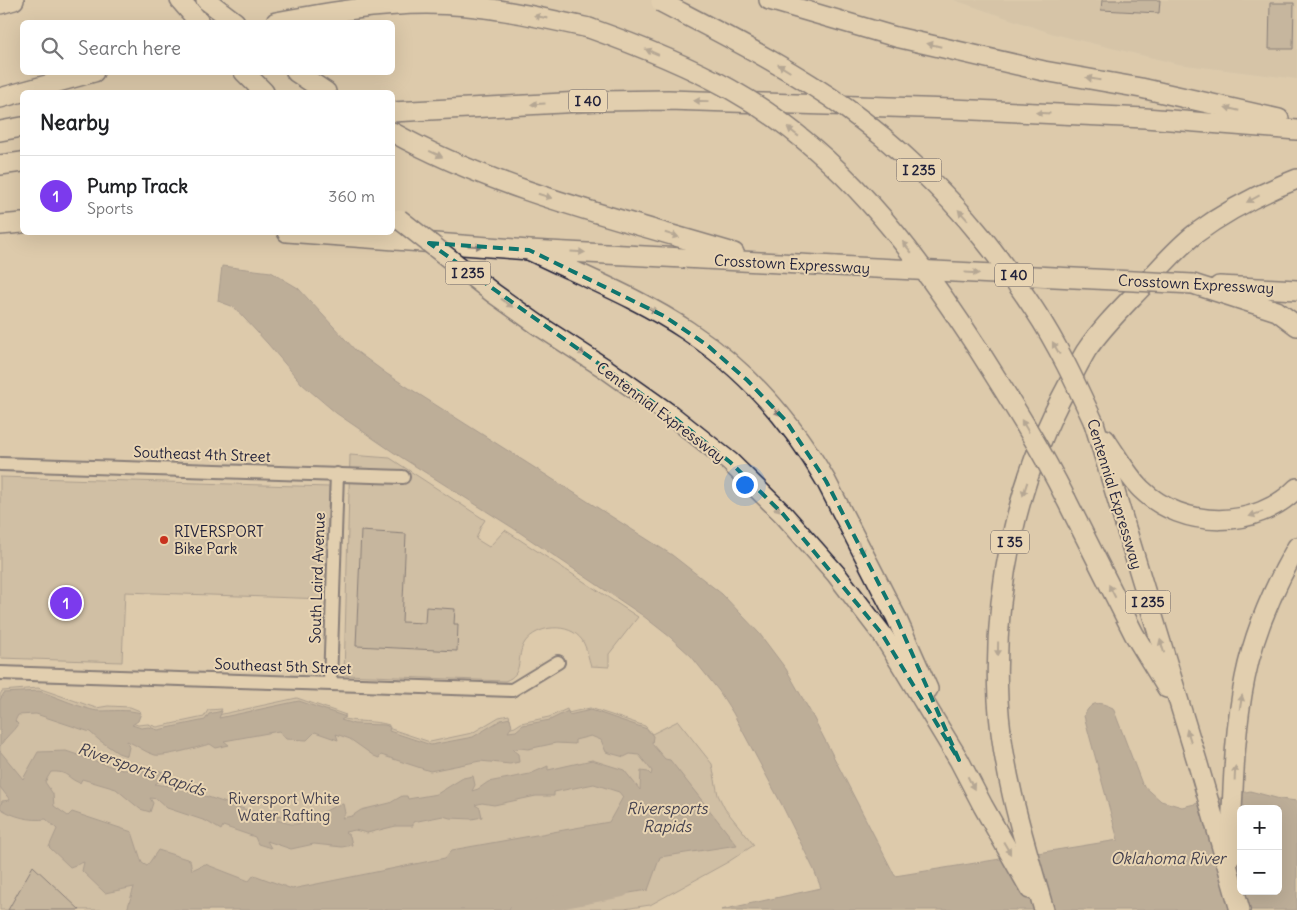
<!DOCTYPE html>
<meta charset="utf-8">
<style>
:root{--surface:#fff;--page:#f6f6f6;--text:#202124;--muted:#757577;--line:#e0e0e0;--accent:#7c3aed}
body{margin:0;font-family:Delius,sans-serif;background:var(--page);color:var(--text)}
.controls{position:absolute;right:15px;bottom:15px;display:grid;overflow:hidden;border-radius:8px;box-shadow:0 5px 20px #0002}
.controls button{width:45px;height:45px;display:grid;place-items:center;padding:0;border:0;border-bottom:1px solid var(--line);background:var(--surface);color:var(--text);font:25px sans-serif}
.you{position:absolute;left:744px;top:484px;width:18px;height:18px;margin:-12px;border:4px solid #fff;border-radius:50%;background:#1a73e8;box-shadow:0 0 0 8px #1a73e833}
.badge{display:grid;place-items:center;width:32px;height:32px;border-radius:50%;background:var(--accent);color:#fff;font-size:16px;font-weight:700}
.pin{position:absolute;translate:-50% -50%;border:2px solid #fff;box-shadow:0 1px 5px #0006}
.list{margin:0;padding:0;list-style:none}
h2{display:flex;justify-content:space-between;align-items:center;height:65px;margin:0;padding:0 20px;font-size:21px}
h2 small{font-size:16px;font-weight:400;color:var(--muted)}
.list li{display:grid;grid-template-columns:32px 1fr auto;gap:15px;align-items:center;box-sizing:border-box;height:80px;padding:0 20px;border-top:1px solid var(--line)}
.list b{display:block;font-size:19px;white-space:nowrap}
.list p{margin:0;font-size:16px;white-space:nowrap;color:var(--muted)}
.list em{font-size:16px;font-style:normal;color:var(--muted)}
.icon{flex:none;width:28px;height:28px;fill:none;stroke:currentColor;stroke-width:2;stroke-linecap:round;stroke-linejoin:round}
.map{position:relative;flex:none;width:1297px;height:910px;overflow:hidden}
.search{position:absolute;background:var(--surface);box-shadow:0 5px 20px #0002;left:20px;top:20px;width:375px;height:55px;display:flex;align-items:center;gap:12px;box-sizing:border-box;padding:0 18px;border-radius:8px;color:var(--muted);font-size:19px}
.panel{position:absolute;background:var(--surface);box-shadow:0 5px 20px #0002;left:20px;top:90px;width:375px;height:145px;border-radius:8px}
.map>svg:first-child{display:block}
.built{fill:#cebda3}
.green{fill:#c1b19b;stroke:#726a6b}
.water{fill:#988c82;stroke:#696266;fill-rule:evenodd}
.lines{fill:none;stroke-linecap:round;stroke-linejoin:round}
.canal{stroke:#988c82;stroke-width:14}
.building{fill:#ab9e8e;stroke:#22223b}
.minor-casing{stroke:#22223b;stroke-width:16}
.highway-casing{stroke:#22223b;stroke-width:22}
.minor{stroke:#e9d5b3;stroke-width:12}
.highway{stroke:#e9d5b3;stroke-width:19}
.highway-bridge-casing{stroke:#22223b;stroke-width:22;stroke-linecap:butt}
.highway-bridge{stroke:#e9d5b3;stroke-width:19}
.oneway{fill:#867c77}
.marked{fill:none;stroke:#0f766e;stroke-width:4;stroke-dasharray:10 6;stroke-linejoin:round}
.poi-dot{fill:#c8321e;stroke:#e9d5b3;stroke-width:2}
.labels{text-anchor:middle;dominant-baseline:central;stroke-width:4;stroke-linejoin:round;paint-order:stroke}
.shield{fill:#e9d5b3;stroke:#5e585f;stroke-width:1}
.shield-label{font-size:14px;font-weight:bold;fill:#22223b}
.street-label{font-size:15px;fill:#22223b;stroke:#e9d5b3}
.poi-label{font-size:15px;fill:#22223b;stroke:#e9d5b3;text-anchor:start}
.park-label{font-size:15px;fill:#423f4e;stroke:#e9d5b3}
.water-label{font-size:16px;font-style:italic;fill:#454250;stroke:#e9d5b3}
</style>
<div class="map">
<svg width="1297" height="910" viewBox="0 0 1297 910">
<rect width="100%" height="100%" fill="#ddcaac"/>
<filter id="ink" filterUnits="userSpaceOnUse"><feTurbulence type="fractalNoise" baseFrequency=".02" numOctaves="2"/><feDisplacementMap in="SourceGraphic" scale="10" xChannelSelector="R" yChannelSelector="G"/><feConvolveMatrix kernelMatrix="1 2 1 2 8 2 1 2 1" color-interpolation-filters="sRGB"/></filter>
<g filter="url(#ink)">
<polygon class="built" points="954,0 1297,0 1297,79 1178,64 1054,34"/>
<g class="green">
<path d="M350,455L390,458L485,520L481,526L476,539L489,547L505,530L638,617L609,654V667L591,666C588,657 587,648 582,640C569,622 537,625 525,642C515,657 525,674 505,681L344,675Z"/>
<polygon points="0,477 329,487 325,599 125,592 122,662 0,658"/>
<path d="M38,688L96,708L108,706L130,707L140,711L138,719L132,723L138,725L148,724L157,727L204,717L208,710L222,709L218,715L297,698L346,715L341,718C357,723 374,720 389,725L388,728L430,742L472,733L499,717L509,715L511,724L508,729L515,727L521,723L549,717L567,709L568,713L590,708L645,726L652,734L678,721L712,764L718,795L725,809L754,845L728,862L650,905L624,909L0,910V695L2,691Z"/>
</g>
<g class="water">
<path d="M222,266L271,272L298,288L356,351L387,374L672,555L722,594L759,633L786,669L811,713L895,876L1118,840L1084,716C1091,701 1098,701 1113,708L1142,784L1161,801L1182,807L1250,791L1280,799L1297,801V910H721L821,888L814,870L782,805L733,713L719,691L691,656L670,637L642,615L513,528L393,452L336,413L302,384L268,344L234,307L218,301ZM1241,809H1278V891H1241Z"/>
<path d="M39,691C52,695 88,711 99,711C113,711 126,709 141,713L138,721L132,725L141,728L149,727L158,730L205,720L209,714L222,711L219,718L299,701L346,717L341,720L354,724L385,725L390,727L389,731L431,745L473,737L501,720L510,718L512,726L508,732L516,731L523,725L550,720L568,711L569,715L591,710L647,729L653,736L652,744L665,759L670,760L737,845L660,857L648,890L623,894L621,888L510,907V910H127L134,887L105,893L82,871L84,862L70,867L49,847L57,829L46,819C31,821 13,817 0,808L2,801L10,800L0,787V751L23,779L38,752L66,751L122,770L154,769L163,772L160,781L155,784C162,786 169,785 175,786C184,788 195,789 203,791L202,795L262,815L268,811L281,816L275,819C280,821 286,823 291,824C310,826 325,807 343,804L345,813L342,818L352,816L361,810L390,803L402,796H407L408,799L437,794L463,778L473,776L475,785L472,791L478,789L488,782L530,774L548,766V770L592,760L624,770L640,790L641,771L648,772L651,775L652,771L639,755L630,754L624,757L606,752L601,740L591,736L575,740V744L556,743L528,749L520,748L513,750L518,754L519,762L510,764L480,761L430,771L381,755L379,758L374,756L350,739L336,734L338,740L315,732L307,740L286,739L279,731L224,741L229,745L216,748L210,744C198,747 165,757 155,755C144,752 137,745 127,741L129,747L127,756L118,753L99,740L90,732L36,714L18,715L15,721L18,724C13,732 5,737 0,746V700L4,693ZM51,772C69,771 66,778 80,783L82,779L116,789L140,809L150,812L153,803L150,798L157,799L167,808L206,821L221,830L223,826L255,837L258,844L271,848L267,841L291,849L314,844L342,847L352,845L350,836L345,832L355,830L367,833L396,826H413V822L443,816L450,818L472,819L482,817L480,808L475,805L482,803L494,805L536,796H554V792L594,784L619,792L623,797L609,822L452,850L445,858L292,889L254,875L249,881L205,864L192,870L190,860L158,850L147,866L142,863L132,832L72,812L68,816L54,806L53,794L45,782Z"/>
</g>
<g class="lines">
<polyline class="canal" points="517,910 622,890 635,879"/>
</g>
<g class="building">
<polygon points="1102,0 1160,0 1159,13 1101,10"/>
<polygon points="1270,3 1294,3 1293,49 1269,49"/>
<polygon points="361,531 406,534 402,622 425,623 426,607 455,609 454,624 458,624 457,651 356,646"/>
<polygon points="33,866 80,910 8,910"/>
</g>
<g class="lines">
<defs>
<g id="minor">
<polyline points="0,464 403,477"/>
<polyline points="0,673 512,690 558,662"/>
<polyline points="330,683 337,474"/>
</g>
<g id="highway">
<polyline points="180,0 199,22"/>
<polyline points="206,0 235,22"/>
<polyline points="769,0 896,37 1044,71 1141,88 1279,119"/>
<polyline points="0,4 14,0"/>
<path d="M276,22C326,13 376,4 427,4C482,4 535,16 589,28"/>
<polyline points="244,72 264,92"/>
<polyline points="296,72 326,92"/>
<polyline points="0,98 94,72"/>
<polyline points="392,112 600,101 668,100 952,109 1145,118 1297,130"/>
<polyline points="0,131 22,127"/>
<path d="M392,132C496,190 621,219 734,253"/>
<polyline points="0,165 22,162"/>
<polyline points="0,225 22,223"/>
<polyline points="287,232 529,250 836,266"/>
<path d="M529,250C582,276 639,298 688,331C745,369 792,422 826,481L896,617L928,689"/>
<polyline points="1193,284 1277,311 1297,326"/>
<polyline points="1219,286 1297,290"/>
<polyline points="538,325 606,369 671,415 730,462 783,514 836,574 882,634 902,666 959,760 983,806 1030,889"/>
<polyline points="1094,423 1197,761 1240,910"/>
<path d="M1105,439C1117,456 1127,475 1141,489C1183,530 1256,530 1297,488"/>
<polyline points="1066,499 1134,634 1167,688"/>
<path d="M1230,858C1233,798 1233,737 1245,678C1254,633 1274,587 1297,547"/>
<path d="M1044,910C1024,841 1002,772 998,700C993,591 1016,481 1068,385C1074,373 1080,361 1086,351C1102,327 1124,306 1143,286C1160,268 1176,249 1195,234C1226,211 1261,193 1297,179"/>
</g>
</defs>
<use href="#minor" class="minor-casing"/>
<use href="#highway" class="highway-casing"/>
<use href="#minor" class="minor"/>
<use href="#highway" class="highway"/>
<defs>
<g id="highway-bridge">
<path d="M661,2C724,35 789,67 847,109C895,144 944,190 981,236C1000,259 1018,285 1034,309C1058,345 1076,384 1094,423"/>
<path d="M589,28C637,45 685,64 730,89C839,150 912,247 978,349C1009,398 1040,447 1066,499"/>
<polyline points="399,219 493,293 538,325"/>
<polyline points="836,266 1193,284"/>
</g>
</defs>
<use href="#highway-bridge" class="highway-bridge-casing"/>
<use href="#highway-bridge" class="highway-bridge"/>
</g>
<defs><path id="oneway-solid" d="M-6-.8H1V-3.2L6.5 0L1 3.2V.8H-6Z" transform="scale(1.25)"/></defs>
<g class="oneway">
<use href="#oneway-solid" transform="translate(541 17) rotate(-168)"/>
<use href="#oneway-solid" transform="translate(934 45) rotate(-167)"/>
<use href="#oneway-solid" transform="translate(652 52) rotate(-157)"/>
<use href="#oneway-solid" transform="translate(784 68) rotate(-148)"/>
<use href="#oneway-solid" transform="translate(1093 79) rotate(-170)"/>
<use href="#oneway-solid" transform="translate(701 101) rotate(-178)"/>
<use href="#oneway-solid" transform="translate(538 104) rotate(177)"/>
<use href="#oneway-solid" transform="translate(1232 109) rotate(-167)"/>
<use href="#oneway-solid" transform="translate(1043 113) rotate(-177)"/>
<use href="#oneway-solid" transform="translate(793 132) rotate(-142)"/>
<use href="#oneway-solid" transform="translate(436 154) rotate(25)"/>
<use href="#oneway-solid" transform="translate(545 196) rotate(18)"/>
<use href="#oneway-solid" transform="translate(1253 199) rotate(152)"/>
<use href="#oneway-solid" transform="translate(963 215) rotate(-132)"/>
<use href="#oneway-solid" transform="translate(672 235) rotate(17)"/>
<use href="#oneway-solid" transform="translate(475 246) rotate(4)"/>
<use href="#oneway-solid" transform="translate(907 247) rotate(-129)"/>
<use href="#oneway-solid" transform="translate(578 252) rotate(3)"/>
<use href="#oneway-solid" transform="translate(972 273) rotate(3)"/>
<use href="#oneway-solid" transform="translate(507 303) rotate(36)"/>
<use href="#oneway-solid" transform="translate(651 309) rotate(29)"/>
<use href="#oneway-solid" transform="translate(1056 348) rotate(-120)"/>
<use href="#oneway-solid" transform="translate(579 351) rotate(33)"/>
<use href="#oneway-solid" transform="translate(776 410) rotate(48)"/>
<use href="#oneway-solid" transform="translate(1025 426) rotate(-121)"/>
<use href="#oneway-solid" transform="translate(1025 489) rotate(108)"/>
<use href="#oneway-solid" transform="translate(775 506) rotate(44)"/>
<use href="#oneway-solid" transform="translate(1256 514) rotate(161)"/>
<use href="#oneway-solid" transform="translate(861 548) rotate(63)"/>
<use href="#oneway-solid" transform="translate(1112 591) rotate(-117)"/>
<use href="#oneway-solid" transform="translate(1162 646) rotate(-107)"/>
<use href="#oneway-solid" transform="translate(998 649) rotate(91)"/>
<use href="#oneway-solid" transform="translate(1241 702) rotate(-81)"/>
<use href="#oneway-solid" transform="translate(1189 736) rotate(-108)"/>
<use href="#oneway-solid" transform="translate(1235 773) rotate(-87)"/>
<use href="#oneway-solid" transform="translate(971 783) rotate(63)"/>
<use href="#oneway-solid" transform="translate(1007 848) rotate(60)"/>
</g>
</g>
<path d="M0 0H1297V910H0ZM429,243L529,250L664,316L707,345L747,380L786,421L826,481L896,617L959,760L882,634L783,514L730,462L671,415Z" fill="#ddcaac" fill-opacity=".55" fill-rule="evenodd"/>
<path class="marked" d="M429,243L529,250L664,316L707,345L747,380L786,421L826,481L896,617L959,760L882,634L783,514L730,462L671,415Z"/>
<circle class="poi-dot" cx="164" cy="540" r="5"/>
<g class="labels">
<g class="shield">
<rect x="569" y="89.5" width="38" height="23" rx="4"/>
<rect x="896.5" y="158.5" width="45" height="23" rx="4"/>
<rect x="445.5" y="261.5" width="45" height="23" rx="4"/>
<rect x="995" y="263.5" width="38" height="23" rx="4"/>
<rect x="991" y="530.5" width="38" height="23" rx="4"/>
<rect x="1125.5" y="590.5" width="45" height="23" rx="4"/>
</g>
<g class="shield-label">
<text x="588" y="101">I 40</text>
<text x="919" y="170">I 235</text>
<text x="468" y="273">I 235</text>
<text x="1014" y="275">I 40</text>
<text x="1010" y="542">I 35</text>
<text x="1148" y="602">I 235</text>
</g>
<g class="street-label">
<text transform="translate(792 264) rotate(3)">Crosstown Expressway</text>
<text transform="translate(1196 284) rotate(3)">Crosstown Expressway</text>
<text transform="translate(661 412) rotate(37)">Centennial Expressway</text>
<text transform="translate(202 454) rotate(2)">Southeast 4th Street</text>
<text transform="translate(1115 494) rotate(73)">Centennial Expressway</text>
<text transform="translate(317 578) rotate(-88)">South Laird Avenue</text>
<text transform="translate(283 666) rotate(2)">Southeast 5th Street</text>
</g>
<g class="poi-label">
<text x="174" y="531">RIVERSPORT<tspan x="174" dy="17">Bike Park</tspan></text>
</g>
<g class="park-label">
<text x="284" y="798">Riversport White<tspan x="284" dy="17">Water Rafting</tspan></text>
</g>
<g class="water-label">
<text transform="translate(142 769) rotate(19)">Riversports Rapids</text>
<text x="667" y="808">Riversports<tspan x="667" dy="18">Rapids</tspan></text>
<text x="1168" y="858">Oklahoma River</text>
</g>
</g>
</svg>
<div class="controls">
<button>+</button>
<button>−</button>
</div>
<div class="you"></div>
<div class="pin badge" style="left:66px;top:603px">1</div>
<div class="search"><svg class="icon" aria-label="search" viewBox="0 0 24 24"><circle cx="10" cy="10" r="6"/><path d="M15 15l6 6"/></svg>Search here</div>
<section class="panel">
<h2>Nearby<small></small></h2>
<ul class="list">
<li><span class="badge">1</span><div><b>Pump Track</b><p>Sports</p></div><em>360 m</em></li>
</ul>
</section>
</div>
